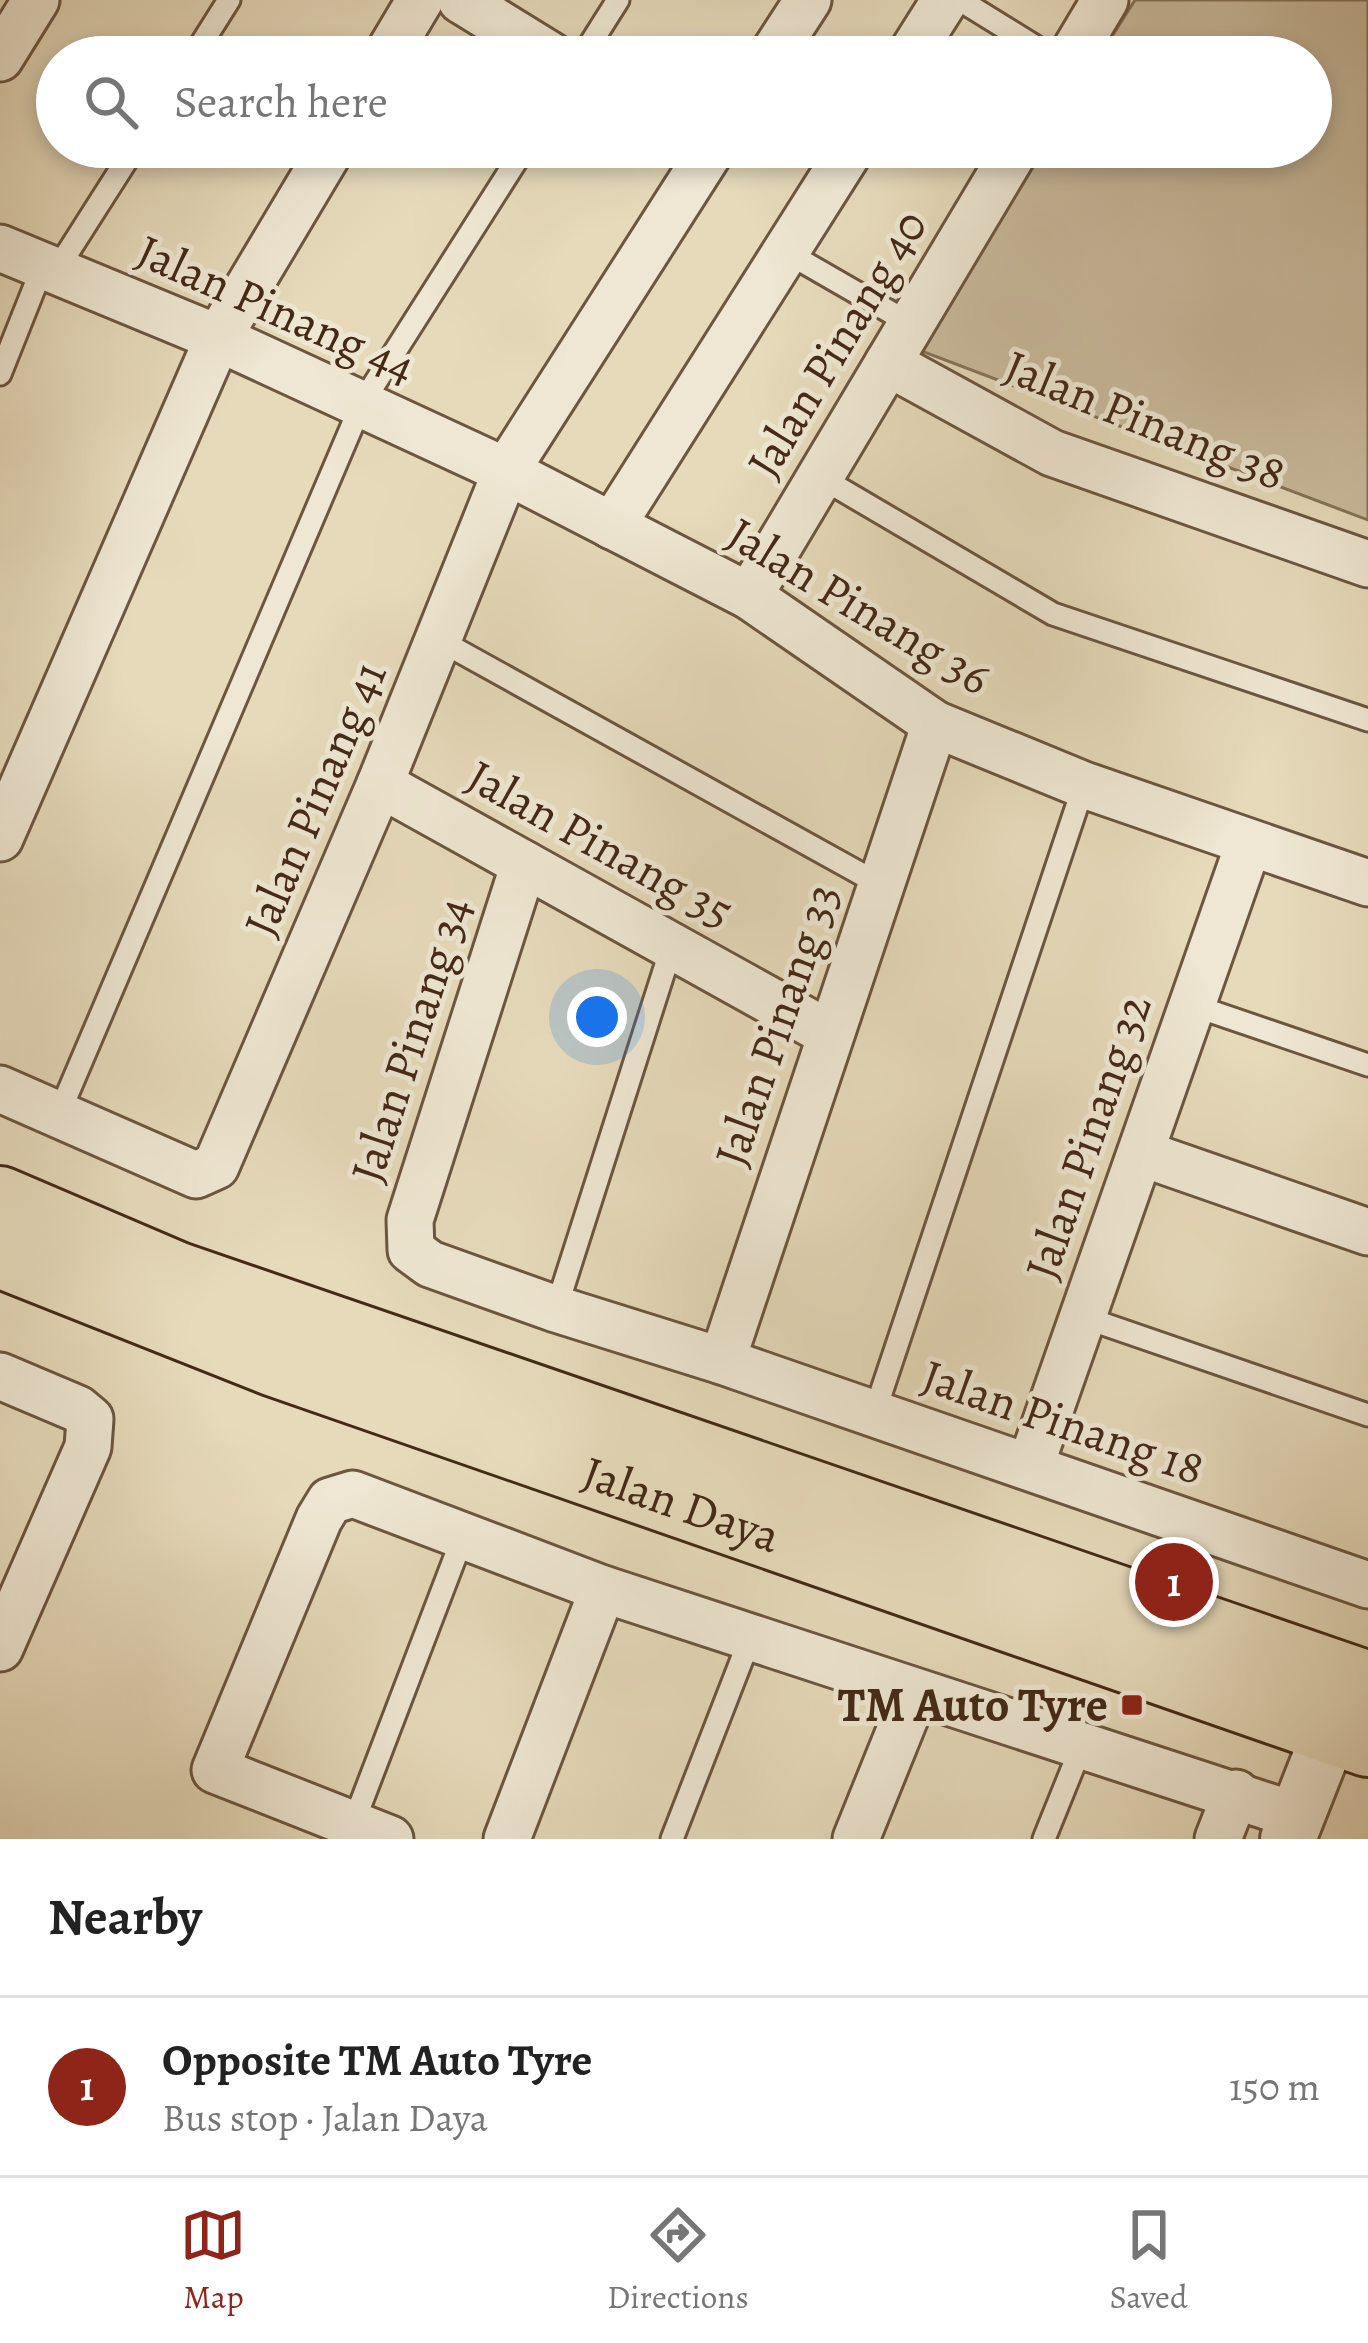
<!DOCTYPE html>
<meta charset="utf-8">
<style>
:root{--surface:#fff;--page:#f2f2f2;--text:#222;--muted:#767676;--line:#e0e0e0;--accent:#8f2418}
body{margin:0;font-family:Alegreya,serif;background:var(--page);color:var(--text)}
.you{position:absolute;left:597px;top:1017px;width:42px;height:42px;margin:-30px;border:9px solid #fff;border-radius:50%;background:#1a73e8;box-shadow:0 0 0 18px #1a73e833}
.badge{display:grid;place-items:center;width:78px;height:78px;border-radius:50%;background:var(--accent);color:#fff;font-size:39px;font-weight:700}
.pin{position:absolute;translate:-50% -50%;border:6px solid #fff;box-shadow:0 3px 12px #0006}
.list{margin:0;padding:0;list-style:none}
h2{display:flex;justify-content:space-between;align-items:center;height:156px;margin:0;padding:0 48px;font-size:51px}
h2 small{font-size:39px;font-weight:400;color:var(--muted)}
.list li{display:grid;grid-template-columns:78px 1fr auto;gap:36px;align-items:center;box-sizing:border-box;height:180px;padding:0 48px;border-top:3px solid var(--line)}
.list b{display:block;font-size:45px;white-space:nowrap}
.list p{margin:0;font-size:39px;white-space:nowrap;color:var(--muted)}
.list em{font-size:39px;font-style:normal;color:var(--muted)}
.icon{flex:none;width:66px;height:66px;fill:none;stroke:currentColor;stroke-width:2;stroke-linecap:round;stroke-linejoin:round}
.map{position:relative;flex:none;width:1368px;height:1839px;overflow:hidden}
.search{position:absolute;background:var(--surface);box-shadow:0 6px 18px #0003;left:36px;right:36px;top:36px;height:132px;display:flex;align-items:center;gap:30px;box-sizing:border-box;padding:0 42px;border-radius:66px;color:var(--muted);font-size:45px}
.sheet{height:336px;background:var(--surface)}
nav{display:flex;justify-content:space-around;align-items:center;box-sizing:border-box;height:168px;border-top:3px solid var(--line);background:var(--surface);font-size:33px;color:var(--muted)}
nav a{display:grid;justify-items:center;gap:6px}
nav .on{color:var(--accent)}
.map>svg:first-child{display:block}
.green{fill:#cabc9f;stroke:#86735b;stroke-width:3}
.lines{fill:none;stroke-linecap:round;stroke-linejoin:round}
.service-casing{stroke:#6c5640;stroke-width:27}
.minor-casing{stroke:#6c5640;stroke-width:51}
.tertiary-casing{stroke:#6c5640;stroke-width:60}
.primary-casing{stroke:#432a17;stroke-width:72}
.service{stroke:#efe7d3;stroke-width:21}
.minor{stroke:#efe7d3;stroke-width:45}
.tertiary{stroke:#efe7d3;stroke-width:54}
.primary{stroke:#e6dabb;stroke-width:66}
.poi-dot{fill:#8f2418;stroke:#efe7d3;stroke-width:4.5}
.labels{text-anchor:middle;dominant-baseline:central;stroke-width:10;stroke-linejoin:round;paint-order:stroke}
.street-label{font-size:48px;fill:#432a17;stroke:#efe7d3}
.poi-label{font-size:48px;font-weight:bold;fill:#432a17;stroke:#efe7d3;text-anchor:end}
</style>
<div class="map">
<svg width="1368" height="1839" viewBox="0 0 1368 1839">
<rect width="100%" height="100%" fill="#e6dabb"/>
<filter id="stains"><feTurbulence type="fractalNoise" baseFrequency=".00167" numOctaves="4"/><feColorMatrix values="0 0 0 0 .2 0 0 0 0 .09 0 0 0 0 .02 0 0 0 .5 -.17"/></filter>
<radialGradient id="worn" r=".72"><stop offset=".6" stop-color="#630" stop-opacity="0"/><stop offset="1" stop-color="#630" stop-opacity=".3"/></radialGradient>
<polygon class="green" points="1135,0 1368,0 1368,520 916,349 1043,147 1311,147 1311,57 1099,57"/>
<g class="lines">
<defs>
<g id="service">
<polyline points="960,0 1052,57"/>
<polyline points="193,57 229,0"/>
<polyline points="582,57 618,0"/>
<polyline points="786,252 911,324"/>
<polyline points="56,271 135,147"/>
<polyline points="0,374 43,266"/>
<polyline points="820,477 1053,614 1368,720"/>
<polyline points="439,640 881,885"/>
<polyline points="1192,1005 1368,1065"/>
<polyline points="58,1116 361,405 525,147"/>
<polyline points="556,1309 672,946"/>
<polyline points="1083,1317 1368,1415"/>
<polyline points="874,1414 1084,785"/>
<polyline points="353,1824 464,1534"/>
<polyline points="672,1839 751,1636"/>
<polyline points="1044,1839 1082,1745"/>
</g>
<g id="minor">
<polyline points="461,0 553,57"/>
<polyline points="386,57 420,0"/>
<polyline points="771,57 808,0"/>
<polyline points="909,57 945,0"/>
<polyline points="1071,57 1105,0"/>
<polyline points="0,58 36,0"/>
<polyline points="0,248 218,338 506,471 749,596 935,724 1084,785 1368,883"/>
<polyline points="888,363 1052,453 1368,564"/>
<polyline points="612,526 852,147"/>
<polyline points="749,596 1017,147"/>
<polyline points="380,784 830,1034"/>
<polyline points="0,838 218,338 332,147"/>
<polyline points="524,864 410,1220 411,1250 430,1264 556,1309 722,1361 1368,1585"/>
<polyline points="0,1089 196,1175 216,1166 380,784 506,471 713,147"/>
<polyline points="1141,1153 1368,1232"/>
<polyline points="722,1361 935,724"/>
<polyline points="0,1376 78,1409 90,1419 88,1447 0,1648"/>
<polyline points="1030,1467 1249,843"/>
<polyline points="390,1839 215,1770 319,1519 330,1501 353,1494 603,1589 1297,1816"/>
<polyline points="507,1839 603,1589"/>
<polyline points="856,1839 915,1693"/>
<polyline points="1218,1839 1236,1793"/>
</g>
<polyline id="tertiary" points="1288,1839 1346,1692"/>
<g id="primary">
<polyline points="0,1200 178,1276 1368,1685"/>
<path id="s1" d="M0,1254L275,1363L1368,1743"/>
</g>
</defs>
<use href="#service" class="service-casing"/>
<use href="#minor" class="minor-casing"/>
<use href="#tertiary" class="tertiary-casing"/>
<use href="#primary" class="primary-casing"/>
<use href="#service" class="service"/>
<use href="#minor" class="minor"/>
<use href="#tertiary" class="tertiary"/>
<use href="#primary" class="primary"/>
</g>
<rect class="poi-dot" x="1120" y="1693" width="24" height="24" rx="6"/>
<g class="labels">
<g class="street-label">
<text transform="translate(276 309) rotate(24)">Jalan Pinang 44</text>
<text transform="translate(837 344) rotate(-59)">Jalan Pinang 40</text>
<text transform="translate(1145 420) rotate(22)">Jalan Pinang 38</text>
<text transform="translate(859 606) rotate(31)">Jalan Pinang 36</text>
<text transform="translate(315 799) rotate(-67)">Jalan Pinang 41</text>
<text transform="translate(600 844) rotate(29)">Jalan Pinang 35</text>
<text transform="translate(777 1025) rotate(-71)">Jalan Pinang 33</text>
<text transform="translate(411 1040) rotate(-72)">Jalan Pinang 34</text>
<text transform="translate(1088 1137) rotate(-71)">Jalan Pinang 32</text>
<text transform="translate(1063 1422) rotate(19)">Jalan Pinang 18</text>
<text stroke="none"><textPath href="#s1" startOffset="726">Jalan Daya</textPath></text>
</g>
<g class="poi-label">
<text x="1108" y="1705">TM Auto Tyre</text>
</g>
</g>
<rect width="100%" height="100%" filter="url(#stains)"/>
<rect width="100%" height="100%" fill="url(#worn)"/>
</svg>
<div class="you"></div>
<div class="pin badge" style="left:1174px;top:1582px">1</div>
<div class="search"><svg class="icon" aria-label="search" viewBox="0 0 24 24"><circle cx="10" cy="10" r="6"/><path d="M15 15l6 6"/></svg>Search here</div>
</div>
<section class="sheet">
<h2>Nearby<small></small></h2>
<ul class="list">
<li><span class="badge">1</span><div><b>Opposite TM Auto Tyre</b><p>Bus stop · Jalan Daya</p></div><em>150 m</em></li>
</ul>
</section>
<nav>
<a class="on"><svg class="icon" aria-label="map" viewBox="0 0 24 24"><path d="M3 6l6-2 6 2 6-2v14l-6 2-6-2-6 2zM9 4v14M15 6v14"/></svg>Map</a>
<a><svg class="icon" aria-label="directions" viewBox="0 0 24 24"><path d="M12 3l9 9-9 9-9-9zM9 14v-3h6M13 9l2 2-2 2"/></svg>Directions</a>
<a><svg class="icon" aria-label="saved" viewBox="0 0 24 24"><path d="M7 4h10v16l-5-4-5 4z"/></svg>Saved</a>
</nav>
